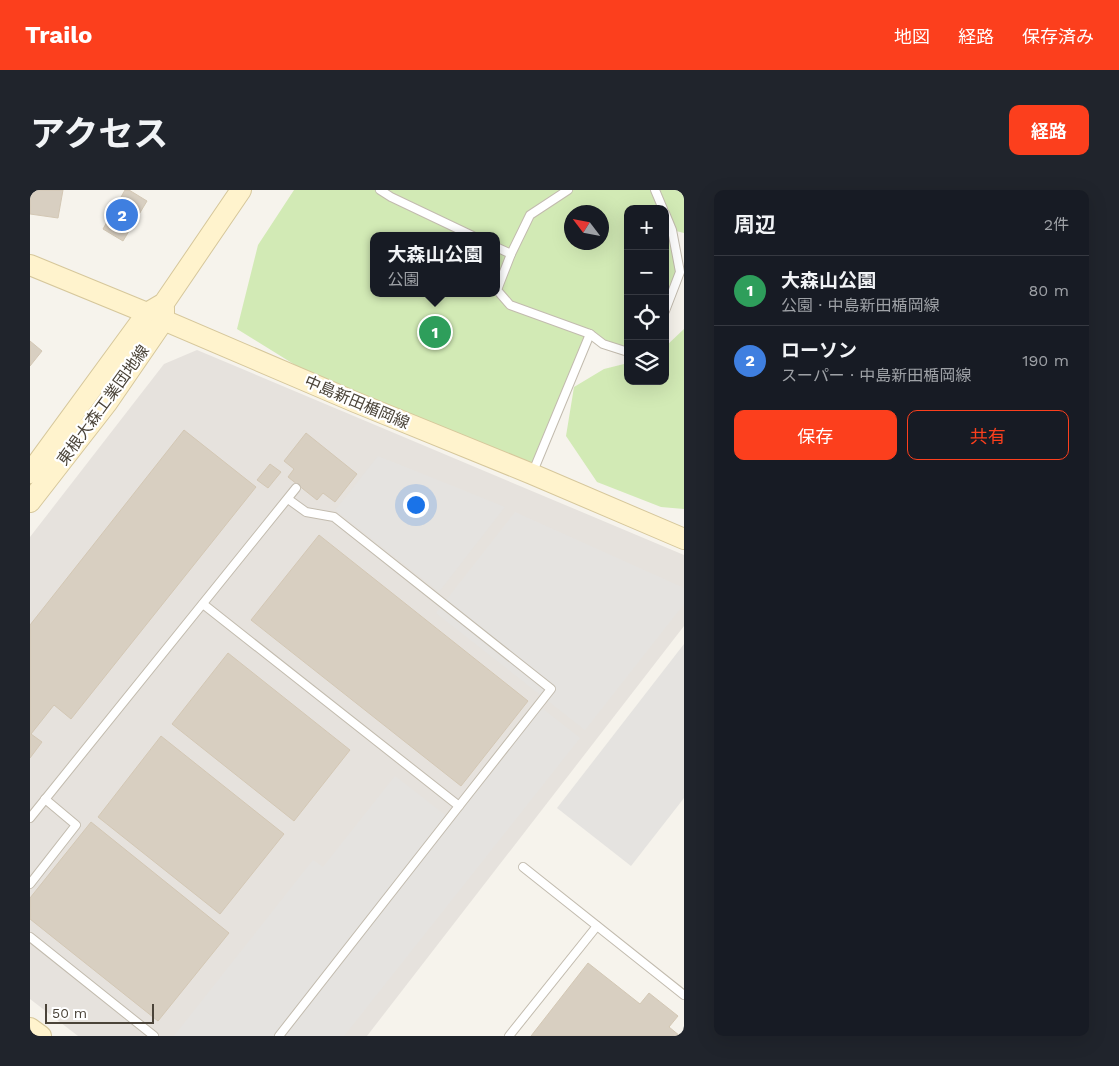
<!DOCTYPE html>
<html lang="ja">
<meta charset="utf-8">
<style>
:root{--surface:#171b24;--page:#20242c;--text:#f1f3f6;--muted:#9ea1a6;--line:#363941;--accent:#fc3f1d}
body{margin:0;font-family:"Work Sans","Noto Sans JP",sans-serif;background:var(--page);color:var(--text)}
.controls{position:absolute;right:15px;top:15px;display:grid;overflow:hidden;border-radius:10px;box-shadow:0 5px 20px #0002}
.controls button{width:45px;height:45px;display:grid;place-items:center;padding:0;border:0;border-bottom:1px solid var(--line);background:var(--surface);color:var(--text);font:25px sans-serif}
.compass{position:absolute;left:534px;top:15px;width:45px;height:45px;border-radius:50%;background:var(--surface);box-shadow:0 5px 20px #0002;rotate:302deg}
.scale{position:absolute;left:15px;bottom:12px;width:109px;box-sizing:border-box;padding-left:5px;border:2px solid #4b4439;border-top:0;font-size:14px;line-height:18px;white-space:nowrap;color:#4b4439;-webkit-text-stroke:4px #fff;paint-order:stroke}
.you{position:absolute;left:385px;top:314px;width:18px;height:18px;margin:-12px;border:4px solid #fff;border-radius:50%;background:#1a73e8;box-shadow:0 0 0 8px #1a73e833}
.badge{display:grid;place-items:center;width:32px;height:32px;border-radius:50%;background:var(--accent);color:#fff;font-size:16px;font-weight:700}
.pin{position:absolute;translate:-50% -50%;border:2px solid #fff;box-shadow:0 1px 5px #0006}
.popup{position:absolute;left:340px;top:42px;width:130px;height:65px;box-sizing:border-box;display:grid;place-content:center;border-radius:10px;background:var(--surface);filter:drop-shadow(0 1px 4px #0005);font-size:16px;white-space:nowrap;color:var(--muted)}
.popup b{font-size:19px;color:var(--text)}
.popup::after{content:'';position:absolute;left:50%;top:100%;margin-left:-10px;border:10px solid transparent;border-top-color:var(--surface)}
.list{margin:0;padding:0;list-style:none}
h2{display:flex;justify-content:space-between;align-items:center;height:65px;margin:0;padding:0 20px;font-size:21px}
h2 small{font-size:16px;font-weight:400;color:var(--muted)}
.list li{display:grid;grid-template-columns:32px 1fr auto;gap:15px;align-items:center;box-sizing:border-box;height:70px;padding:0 20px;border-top:1px solid var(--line)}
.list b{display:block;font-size:19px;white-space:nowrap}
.list p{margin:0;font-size:16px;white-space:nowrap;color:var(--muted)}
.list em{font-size:16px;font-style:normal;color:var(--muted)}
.actions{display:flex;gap:10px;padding:15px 20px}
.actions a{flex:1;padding:11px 0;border:1px solid var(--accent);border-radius:10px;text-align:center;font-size:18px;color:var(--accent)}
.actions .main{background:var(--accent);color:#fff}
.icon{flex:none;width:28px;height:28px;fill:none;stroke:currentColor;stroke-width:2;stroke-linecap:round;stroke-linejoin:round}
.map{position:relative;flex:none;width:654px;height:846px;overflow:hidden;border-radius:10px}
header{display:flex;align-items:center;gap:30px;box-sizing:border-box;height:70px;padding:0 25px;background:var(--accent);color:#fff}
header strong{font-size:24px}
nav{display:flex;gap:28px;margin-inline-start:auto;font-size:18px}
.intro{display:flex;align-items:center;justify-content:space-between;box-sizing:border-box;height:120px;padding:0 30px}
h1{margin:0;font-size:35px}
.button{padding:12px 22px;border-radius:10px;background:var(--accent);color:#fff;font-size:18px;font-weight:700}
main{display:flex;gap:30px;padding:0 30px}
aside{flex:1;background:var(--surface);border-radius:10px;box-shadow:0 5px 20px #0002}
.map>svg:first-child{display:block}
.industrial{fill:#e6e2dd}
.green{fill:#d2eab5;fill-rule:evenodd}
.parking{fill:#e5e3e0}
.building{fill:#d8cfc1;stroke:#d3c7b4}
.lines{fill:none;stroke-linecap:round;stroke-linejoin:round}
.lane-casing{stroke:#c2bbae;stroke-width:10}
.secondary-casing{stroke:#d6c79b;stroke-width:22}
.lane{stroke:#fff;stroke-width:8}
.secondary{stroke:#fff3cd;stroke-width:20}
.labels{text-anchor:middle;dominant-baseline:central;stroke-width:4.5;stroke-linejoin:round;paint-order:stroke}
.street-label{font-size:16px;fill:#4b4439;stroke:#fff}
</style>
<header>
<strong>Trailo</strong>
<nav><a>地図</a><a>経路</a><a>保存済み</a></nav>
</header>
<div class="intro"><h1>アクセス</h1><a class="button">経路</a></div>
<main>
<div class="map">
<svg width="654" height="846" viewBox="0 0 654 846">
<rect width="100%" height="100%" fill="#f6f3ec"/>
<polygon class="industrial" points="167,160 654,365 654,436 337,846 48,846 0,809 0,347 134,174"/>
<g class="green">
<path d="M264,0H654V43L642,40L650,82L635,121V19H598V162L561,145L502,284L325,212L207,139L228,55ZM542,22H572V52H542ZM344,46H466V103H344Z"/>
<polygon points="654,139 654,319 631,317 567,292 536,246 544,197 574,179 598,173 598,191 635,191 635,157"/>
</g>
<g class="parking">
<polygon points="348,266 475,317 409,402 305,320"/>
<polygon points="485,322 654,398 654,414 555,540 406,423"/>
<polygon points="654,454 654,608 601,676 527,618"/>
<polygon points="508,515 550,548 314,846 144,846 283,670 293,677 365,586 419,628"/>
</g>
<g class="building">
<polygon points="0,0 33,0 28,28 0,24"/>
<polygon points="95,0 99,0 117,11 93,51 73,39"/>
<polygon points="0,151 12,161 0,176"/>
<polygon points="154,240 226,297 41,529 24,515 1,544 12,552 0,568 0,435"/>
<polygon points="276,243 327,284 305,312 293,303 287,310 258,287 264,279 254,271"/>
<polygon points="240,274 251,282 238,298 227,290"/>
<polygon points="289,345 498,511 431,596 221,430"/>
<polygon points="198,463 320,560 264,631 142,534"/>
<polygon points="131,546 254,644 190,724 68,627"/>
<polygon points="61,632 199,743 128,831 0,729 0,708"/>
<polygon points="558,773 610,814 619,803 648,826 639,837 650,846 501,846"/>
</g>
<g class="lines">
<defs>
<g id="lane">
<polyline points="350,0 361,7 443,46"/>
<polyline points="538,0 500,25 481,64 467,100 480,115 560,144 573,154 598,162"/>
<polyline points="625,0 633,19"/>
<polyline points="635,23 642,40 650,82 635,121"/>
<polyline points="466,57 481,64"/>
<polyline points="502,284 560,144"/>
<polyline points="173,414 429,616 521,499 304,327 276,322 258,309"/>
<polyline points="0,628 266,298"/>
<polyline points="493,677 654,805"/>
<polyline points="0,694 46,635 15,609"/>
<polyline points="0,747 124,846"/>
<polyline points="249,846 429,616"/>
<polyline points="479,846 567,736"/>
</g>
<g id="secondary">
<polyline points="0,75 117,123 325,212 502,284 654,349"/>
<polyline points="0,283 117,123 134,113 211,0"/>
<polyline points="0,312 77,213 134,130 134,118"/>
<polyline points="0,838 11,846"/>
</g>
</defs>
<use href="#lane" class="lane-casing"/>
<use href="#secondary" class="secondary-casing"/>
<use href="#lane" class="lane"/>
<use href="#secondary" class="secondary"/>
</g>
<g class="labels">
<g class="street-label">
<text transform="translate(327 212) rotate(23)">中島新田楯岡線</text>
<text transform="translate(73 215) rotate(-54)">東根大森工業団地線</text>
</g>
</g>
</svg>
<div class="controls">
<button>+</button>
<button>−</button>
<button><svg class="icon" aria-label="locate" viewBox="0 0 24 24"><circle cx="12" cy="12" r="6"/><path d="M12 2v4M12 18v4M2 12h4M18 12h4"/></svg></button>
<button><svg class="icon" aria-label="layers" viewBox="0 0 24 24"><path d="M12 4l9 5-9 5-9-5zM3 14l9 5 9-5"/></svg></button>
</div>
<svg class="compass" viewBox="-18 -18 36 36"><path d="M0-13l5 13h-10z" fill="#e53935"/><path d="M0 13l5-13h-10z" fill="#9ea1a6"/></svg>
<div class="scale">50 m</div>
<div class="you"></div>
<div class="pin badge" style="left:405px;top:142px;background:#2e9e5b">1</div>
<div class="popup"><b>大森山公園</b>公園</div>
<div class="pin badge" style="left:92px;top:25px;background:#3f7fe0">2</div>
</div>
<aside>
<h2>周辺<small>2件</small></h2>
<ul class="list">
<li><span class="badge" style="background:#2e9e5b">1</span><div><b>大森山公園</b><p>公園 · 中島新田楯岡線</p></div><em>80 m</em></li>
<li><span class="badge" style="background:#3f7fe0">2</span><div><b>ローソン</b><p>スーパー · 中島新田楯岡線</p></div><em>190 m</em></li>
</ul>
<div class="actions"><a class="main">保存</a><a>共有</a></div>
</aside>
</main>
